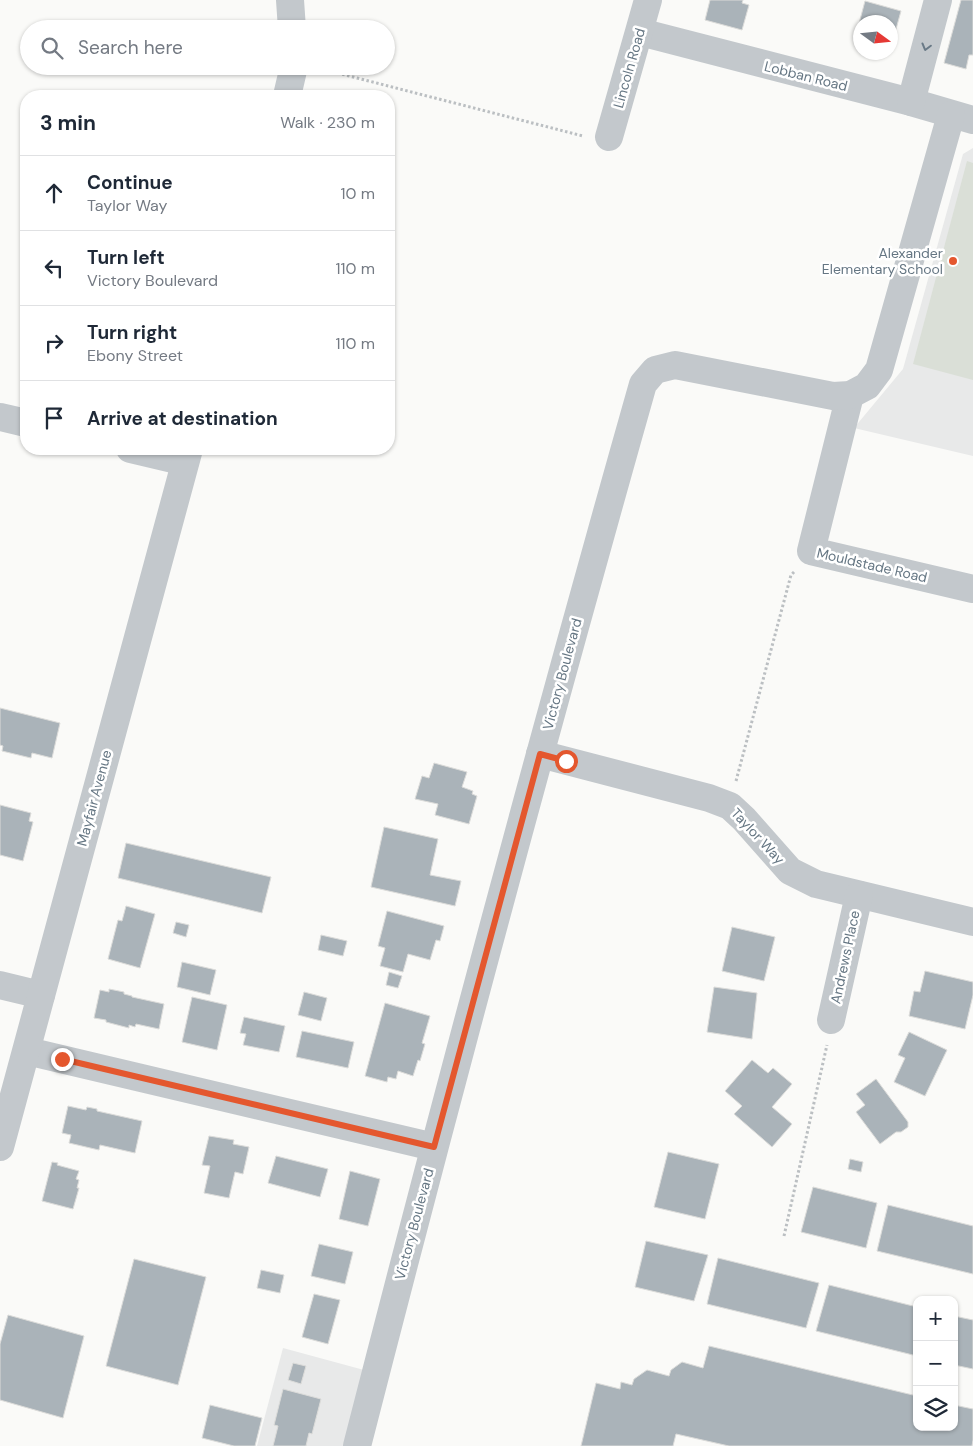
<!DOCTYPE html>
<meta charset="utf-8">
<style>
:root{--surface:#fff;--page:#f6f6f7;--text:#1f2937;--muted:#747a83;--line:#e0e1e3}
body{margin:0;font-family:"DM Sans",sans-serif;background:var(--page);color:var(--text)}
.controls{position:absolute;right:15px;bottom:15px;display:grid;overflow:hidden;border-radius:10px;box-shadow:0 1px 4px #0004}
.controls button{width:45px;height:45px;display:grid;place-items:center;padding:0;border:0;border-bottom:1px solid var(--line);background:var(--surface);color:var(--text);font:25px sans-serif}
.compass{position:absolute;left:853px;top:15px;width:45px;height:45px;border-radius:50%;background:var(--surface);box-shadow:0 1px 4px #0004;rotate:105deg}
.stop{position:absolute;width:15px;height:15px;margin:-11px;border:4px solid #e4572e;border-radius:50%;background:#fff}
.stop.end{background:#e4572e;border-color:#fff;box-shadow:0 1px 5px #0008}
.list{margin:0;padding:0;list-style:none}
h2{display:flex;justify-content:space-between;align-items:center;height:65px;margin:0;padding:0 20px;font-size:21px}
h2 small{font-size:16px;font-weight:400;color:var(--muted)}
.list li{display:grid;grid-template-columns:32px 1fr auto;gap:15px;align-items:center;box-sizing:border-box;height:75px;padding:0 20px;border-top:1px solid var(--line)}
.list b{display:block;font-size:19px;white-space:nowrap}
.list p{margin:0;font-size:16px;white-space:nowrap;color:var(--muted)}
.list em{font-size:16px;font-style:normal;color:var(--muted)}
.icon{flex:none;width:28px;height:28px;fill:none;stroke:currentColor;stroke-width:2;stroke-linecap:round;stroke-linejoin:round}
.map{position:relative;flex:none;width:973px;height:1446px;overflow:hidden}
.search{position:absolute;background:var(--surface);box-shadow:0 1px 4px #0004;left:20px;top:20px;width:375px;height:55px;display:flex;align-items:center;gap:12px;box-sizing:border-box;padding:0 18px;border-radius:28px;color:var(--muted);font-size:19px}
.panel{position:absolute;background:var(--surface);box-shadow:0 1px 4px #0004;left:20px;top:90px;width:375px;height:365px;border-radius:20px}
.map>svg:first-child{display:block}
.built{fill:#e8e9e9}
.green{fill:#dadfd7}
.building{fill:#aab3b9;stroke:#dcdcda}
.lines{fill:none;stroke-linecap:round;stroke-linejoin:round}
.path{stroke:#bbbfc2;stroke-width:3;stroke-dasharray:2.5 2.5;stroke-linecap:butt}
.minor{stroke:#c3c8cc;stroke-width:28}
.oneway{stroke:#6a7a87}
.route{stroke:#e4572e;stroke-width:6}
.poi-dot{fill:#e4572e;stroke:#fff;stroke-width:2}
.labels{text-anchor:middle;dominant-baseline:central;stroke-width:5;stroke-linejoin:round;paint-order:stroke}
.street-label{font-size:14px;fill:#657683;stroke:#fff}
.poi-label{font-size:14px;fill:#657683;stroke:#fff;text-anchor:end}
</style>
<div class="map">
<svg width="973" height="1446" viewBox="0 0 973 1446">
<rect width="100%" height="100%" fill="#fafaf8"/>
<g class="built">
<polygon points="973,148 973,456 854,428 903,369 963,154"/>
<polygon points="283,1348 364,1370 343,1446 257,1446"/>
</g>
<polygon class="green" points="967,161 973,163 973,380 913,364"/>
<g class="building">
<polygon points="710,0 743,0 742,3 749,5 742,30 705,20"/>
<polygon points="961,0 973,0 973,55 969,55 966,69 944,63"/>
<polygon points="865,1 901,11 893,40 890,40 890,22 860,22 860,32 857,31"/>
<polygon points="0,708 60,723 52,758 32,753 31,758 2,751 3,746 0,745"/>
<polygon points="434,763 467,772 462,787 473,791 472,794 477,796 469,824 435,815 438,804 415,799 422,776 429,778"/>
<polygon points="0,805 31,813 29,821 33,822 23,861 0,855"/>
<polygon points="384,827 438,839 430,875 461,881 455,906 371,887"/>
<polygon points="126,843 271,877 262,913 118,878"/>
<polygon points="126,906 155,914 140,968 108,959 118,920 122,921"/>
<polygon points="387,911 444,926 440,941 436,940 430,960 408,954 403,972 380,966 385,948 378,946"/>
<polygon points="176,922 189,925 186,937 173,933"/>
<polygon points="732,927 775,937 764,981 722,971"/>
<polygon points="321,935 347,941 343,956 318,950"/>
<polygon points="182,962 216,970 210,995 177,987"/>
<polygon points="925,971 973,982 973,995 965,1029 909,1016 914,991 920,992"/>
<polygon points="389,972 402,976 398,988 386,985"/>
<polygon points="714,987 757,993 752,1039 707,1032"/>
<polygon points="109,989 124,992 124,994 132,996 132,997 164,1004 159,1029 136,1024 135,1027 129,1025 129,1028 106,1022 106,1020 94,1018 100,990 109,992"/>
<polygon points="304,992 327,998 321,1021 298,1015"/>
<polygon points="192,997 227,1005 217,1050 182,1042"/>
<polygon points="385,1003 430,1016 422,1043 425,1044 420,1061 418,1060 413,1076 398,1071 396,1079 388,1077 387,1082 365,1076"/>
<polygon points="244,1017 285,1026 279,1052 243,1045 246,1034 240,1033"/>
<polygon points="302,1031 354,1042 348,1068 296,1057"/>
<polygon points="909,1032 947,1050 925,1096 894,1082 905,1058 898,1055"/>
<polygon points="752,1060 768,1073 773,1068 792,1084 772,1107 792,1124 772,1147 734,1114 742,1106 725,1091"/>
<polygon points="876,1079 908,1122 908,1127 901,1132 896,1132 880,1144 856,1112 865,1105 856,1094"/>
<polygon points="68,1106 86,1110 87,1107 97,1109 97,1111 142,1121 135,1153 100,1145 99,1150 69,1143 71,1135 62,1133"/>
<polygon points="209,1136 234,1140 233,1144 249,1147 243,1174 235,1172 229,1198 204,1193 210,1166 202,1165"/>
<polygon points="668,1152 719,1164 705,1219 654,1207"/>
<polygon points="276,1156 328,1169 320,1197 268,1183"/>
<polygon points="850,1159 863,1162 861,1172 848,1169"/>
<polygon points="52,1162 58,1163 57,1165 79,1171 76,1179 79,1180 77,1188 79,1188 73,1209 42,1201"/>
<polygon points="350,1171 380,1179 368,1226 339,1219"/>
<polygon points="813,1187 877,1203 866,1248 801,1232"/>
<polygon points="888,1205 973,1226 973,1274 877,1251"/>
<polygon points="646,1241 708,1255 694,1301 635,1287"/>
<polygon points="319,1244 353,1252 345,1284 311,1276"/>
<polygon points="718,1258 819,1283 806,1328 707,1304"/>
<polygon points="134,1259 206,1277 178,1385 106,1366"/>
<polygon points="261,1270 284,1275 280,1293 257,1288"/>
<polygon points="829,1285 917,1307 917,1356 816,1331"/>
<polygon points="314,1294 340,1300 328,1344 302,1337"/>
<polygon points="8,1315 84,1336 63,1418 0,1400 0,1344"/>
<polygon points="954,1316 973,1320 973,1369 954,1365"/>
<polygon points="709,1346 917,1396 917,1427 954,1427 954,1405 973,1409 973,1440 972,1446 729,1446 676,1434 673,1446 581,1446 596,1383 620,1389 621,1382 632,1385 634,1379 647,1370 669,1376 671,1370 682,1362 703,1368"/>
<polygon points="293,1363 306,1366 301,1384 288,1380"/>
<polygon points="283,1389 321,1399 312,1434 309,1433 306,1446 273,1446 278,1426 274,1425"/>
<polygon points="210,1405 262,1418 255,1446 234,1446 202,1438"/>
</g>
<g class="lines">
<g class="path">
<polyline points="318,68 583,136"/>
<polyline points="736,781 791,575 795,571"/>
<polyline points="784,1236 827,1045"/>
</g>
<g class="minor">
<polyline points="290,0 292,29"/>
<polyline points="640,32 911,102 973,120"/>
<polyline points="287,96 294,66"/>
<polyline points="911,102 938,0"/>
<polyline points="609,137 648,0"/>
<polyline points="850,395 811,551 973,589"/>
<polyline points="0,417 26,423"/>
<polyline points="130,449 185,462"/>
<polyline points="540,754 709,798 730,806 744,819 790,871 816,884 973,922"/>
<polyline points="0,985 41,995"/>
<polyline points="831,1020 859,895"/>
<polyline points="27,1051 434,1147"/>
<polyline points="0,1147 189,449"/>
<path d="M357,1446C448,1091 543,737 643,384L655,370L675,365L833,396L850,395L867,386L879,370L951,115"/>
</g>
</g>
<defs><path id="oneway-chevron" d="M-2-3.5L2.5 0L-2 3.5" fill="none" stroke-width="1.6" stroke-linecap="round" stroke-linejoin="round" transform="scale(1.25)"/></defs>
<use class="oneway" href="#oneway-chevron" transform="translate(926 47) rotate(105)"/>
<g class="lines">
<polyline class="route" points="62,1059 434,1147 540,754 566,761"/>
</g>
<circle class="poi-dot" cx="953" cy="261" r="5"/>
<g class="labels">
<g class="street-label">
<text transform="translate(629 68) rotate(-74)">Lincoln Road</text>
<text transform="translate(806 76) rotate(14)">Lobban Road</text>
<text transform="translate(872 565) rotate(13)">Mouldstade Road</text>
<text transform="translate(562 674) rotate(-75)">Victory Boulevard</text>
<text transform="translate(94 798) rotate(-75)">Mayfair Avenue</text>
<text transform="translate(758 836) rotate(47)">Taylor Way</text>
<text transform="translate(845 957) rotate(-78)">Andrews Place</text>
<text transform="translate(414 1224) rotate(-75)">Victory Boulevard</text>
</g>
<g class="poi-label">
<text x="943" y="253">Alexander<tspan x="943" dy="16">Elementary School</tspan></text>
</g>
</g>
</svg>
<div class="controls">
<button>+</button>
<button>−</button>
<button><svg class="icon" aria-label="layers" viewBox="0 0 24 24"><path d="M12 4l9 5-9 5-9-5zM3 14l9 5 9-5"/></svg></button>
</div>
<svg class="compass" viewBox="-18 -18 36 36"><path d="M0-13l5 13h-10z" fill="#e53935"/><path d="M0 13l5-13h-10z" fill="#747a83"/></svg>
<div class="stop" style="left:566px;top:761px"></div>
<div class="stop end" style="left:62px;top:1059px"></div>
<div class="search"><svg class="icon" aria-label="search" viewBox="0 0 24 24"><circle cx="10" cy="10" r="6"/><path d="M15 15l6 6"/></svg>Search here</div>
<section class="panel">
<h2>3 min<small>Walk · 230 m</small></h2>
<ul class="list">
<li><svg class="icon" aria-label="ahead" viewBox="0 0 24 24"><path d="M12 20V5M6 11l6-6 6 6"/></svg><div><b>Continue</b><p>Taylor Way</p></div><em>10 m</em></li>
<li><svg class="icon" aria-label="left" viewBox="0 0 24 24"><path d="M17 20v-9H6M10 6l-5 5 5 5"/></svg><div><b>Turn left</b><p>Victory Boulevard</p></div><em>110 m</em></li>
<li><svg class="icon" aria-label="right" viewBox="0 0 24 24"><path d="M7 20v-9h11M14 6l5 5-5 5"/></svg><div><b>Turn right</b><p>Ebony Street</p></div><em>110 m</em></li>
<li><svg class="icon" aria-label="arrive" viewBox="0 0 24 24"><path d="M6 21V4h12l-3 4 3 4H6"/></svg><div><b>Arrive at destination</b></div></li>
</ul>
</section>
</div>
